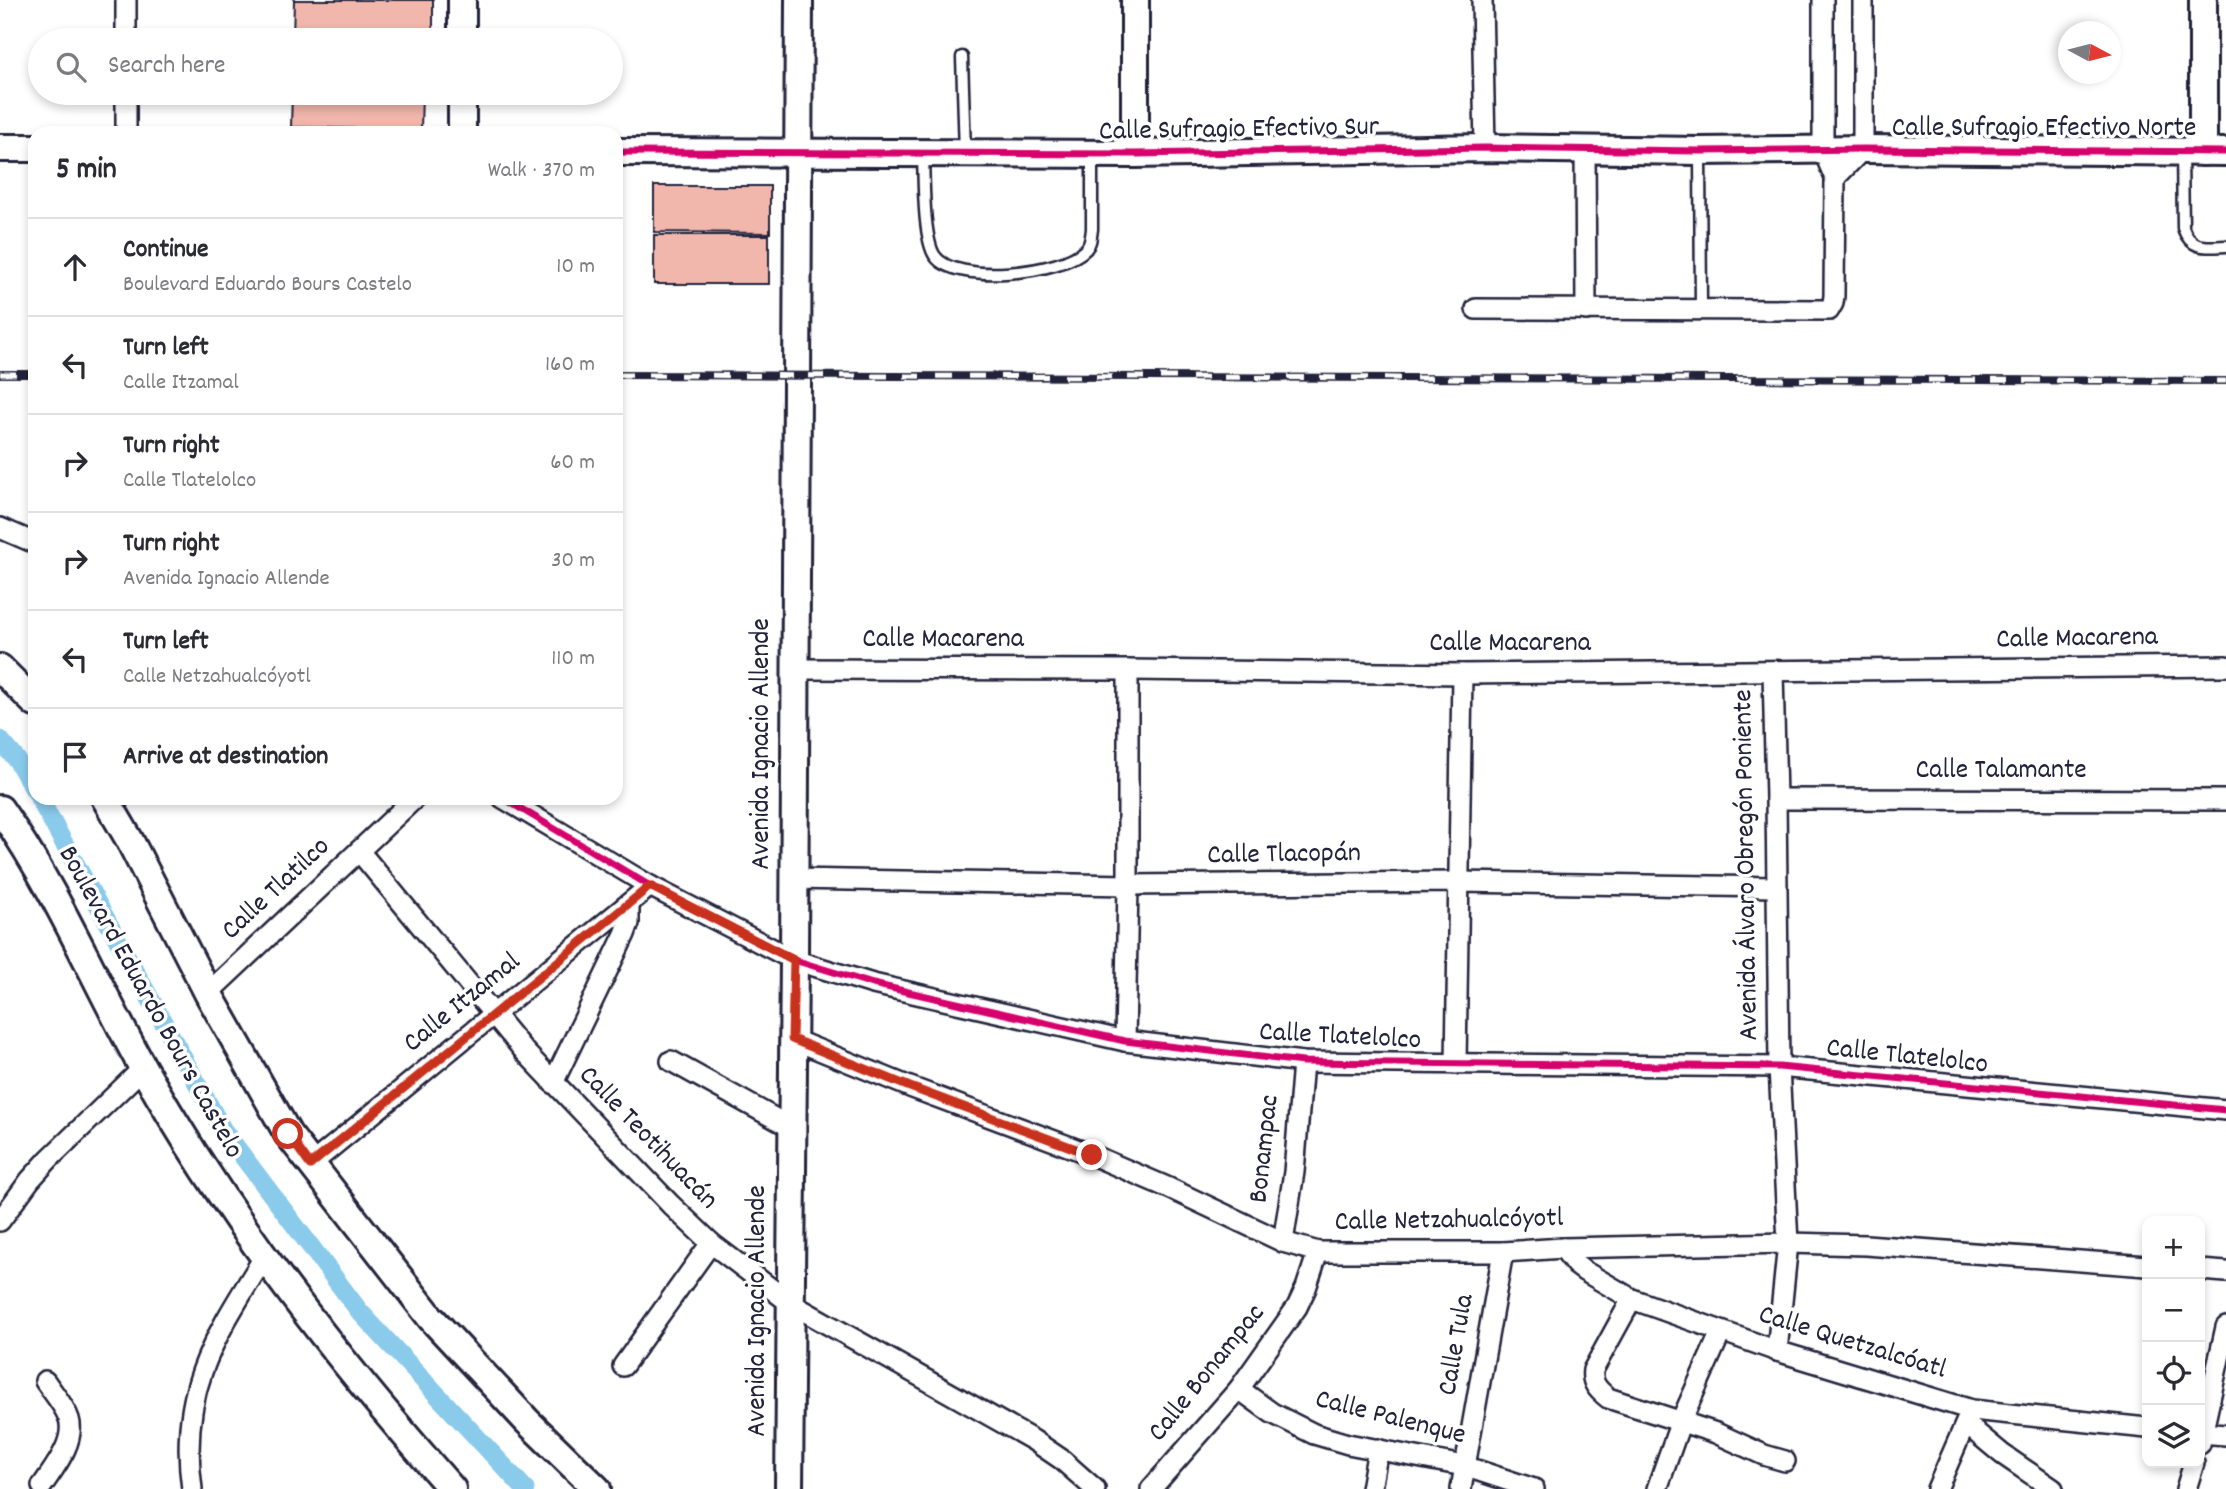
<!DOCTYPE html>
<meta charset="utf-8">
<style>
:root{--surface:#fff;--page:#f7f7f7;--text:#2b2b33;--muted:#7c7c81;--line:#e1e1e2}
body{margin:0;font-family:Dekko,sans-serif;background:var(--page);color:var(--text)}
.controls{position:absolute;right:21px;bottom:21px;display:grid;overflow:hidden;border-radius:14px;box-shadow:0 4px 10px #0003}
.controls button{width:63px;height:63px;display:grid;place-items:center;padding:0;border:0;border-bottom:2px solid var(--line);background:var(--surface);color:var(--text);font:35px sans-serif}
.compass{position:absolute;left:2058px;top:21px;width:63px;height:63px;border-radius:50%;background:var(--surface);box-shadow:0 4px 10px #0003;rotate:97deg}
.stop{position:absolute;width:21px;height:21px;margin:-16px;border:5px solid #c8321e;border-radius:50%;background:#fff}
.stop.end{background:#c8321e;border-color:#fff;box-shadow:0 2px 7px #0008}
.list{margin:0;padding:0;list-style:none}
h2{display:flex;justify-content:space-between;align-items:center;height:91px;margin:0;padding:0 28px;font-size:30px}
h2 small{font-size:23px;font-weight:400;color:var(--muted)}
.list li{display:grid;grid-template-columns:46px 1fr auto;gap:21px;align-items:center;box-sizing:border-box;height:98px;padding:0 28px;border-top:2px solid var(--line)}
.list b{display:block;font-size:26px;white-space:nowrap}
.list p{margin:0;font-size:23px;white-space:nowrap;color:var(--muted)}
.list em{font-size:23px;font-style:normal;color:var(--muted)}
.icon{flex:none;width:38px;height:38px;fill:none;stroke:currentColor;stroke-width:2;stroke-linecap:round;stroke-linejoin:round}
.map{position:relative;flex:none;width:2226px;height:1489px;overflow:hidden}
.search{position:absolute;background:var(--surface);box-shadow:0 4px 10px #0003;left:28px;top:28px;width:595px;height:77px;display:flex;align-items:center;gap:18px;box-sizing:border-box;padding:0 24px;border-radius:38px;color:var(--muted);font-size:26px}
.panel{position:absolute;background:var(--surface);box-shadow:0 4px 10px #0003;left:28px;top:126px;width:595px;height:679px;border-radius:21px}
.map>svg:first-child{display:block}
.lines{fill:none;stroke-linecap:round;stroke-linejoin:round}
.canal{stroke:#8acaeb;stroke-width:19}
.building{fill:#f1b6ac;stroke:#22223b;stroke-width:2}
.lane-casing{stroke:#22223b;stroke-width:15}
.street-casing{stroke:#22223b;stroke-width:24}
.secondary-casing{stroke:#22223b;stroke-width:32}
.lane{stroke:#fff;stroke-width:10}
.street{stroke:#fff;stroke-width:19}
.secondary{stroke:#fff;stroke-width:26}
.rail-casing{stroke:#22223b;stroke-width:8}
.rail{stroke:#fff;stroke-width:5;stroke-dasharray:16;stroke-linecap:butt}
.cycleway-casing{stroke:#fff;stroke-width:11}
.cycleway{stroke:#d6006c;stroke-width:7}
.route{stroke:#c8321e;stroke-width:9}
.labels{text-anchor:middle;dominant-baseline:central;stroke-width:7;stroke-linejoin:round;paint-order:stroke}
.street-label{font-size:28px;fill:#22223b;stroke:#fff}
</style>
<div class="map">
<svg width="2226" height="1489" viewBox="0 0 2226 1489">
<rect width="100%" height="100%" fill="#fff"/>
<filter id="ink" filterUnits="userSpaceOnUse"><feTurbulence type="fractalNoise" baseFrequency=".0143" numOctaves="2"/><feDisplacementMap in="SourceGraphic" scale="14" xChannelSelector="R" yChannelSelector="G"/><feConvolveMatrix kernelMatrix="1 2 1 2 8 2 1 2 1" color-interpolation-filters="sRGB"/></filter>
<g filter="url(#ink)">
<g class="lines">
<g class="canal">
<polyline points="0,740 17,760 35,791"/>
<polyline points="39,798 223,1130 360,1312 525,1489"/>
</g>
</g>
<g class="building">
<polygon points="294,0 433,0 433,40 293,40"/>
<polygon points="292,93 422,93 421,130 291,127"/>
<polygon points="654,186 770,186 770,233 654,232"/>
<rect x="654" y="235" width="115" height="49"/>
</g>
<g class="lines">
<defs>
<g id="lane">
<polyline points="962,57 965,153"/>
<path d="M2182,152L2183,228C2191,250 2205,247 2226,246"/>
<polyline points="1700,153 1701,310"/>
<path d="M923,155C924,178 923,239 935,256C955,285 1062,274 1086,249C1091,244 1091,236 1092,229V154"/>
</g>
<g id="street">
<polyline points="126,0 126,40"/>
<polyline points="1482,0 1485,148"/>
<polyline points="126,93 126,133"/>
<polyline points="1585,149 1586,310"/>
<polyline points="1835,178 1863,149 1863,0"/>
<polyline points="1476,309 1829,310 1833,303 1834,296 1835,178 1823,150 1823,0"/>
<polyline points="0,528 35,543"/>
<polyline points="795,669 1128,670 1462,674 2226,666"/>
<polyline points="1773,671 1776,799 1779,1067 1788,1243 1777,1351"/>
<polyline points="503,798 650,886 794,960 873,984 1125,1041 1303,1062 1779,1067 2226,1110"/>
<polyline points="1776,799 2226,800"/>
<polyline points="359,851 525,1052 671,1205 711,1243 790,1303 1033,1440 1061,1459 1095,1489"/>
<polyline points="793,879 1128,885 1458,882 1776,887"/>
<polyline points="208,993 415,798"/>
<polyline points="792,1039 910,1087 1092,1155 1169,1188 1283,1242 1318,1252 1503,1252 1563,1248 1788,1243 1866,1245 2147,1266"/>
<polyline points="1125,1041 1128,885 1128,670"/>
<polyline points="671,1061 792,1128"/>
<polyline points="1456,1064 1462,674"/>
<polyline points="553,1083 625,934 629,923 629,904"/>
<polyline points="310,1165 650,886"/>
<polyline points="0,1221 30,1180 49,1159 143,1068"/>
<polyline points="1283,1242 1294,1172 1303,1062"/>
<polyline points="1563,1248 1576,1265 1584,1271 1632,1299 1777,1351 1972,1410 2147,1428"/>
<polyline points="2200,1270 2226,1272"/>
<path d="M1632,1299L1593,1370C1591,1383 1598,1390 1608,1398L1716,1433L1764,1455L1785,1461"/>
<polyline points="623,1366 711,1243"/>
<polyline points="1239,1389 1272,1413 1314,1434 1348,1444 1464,1466 1534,1489"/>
<polyline points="1966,1424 2002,1454 2053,1489"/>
<polyline points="2200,1433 2226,1435"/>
<polyline points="2200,1444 2226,1327"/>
<path d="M42,1486C53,1469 76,1442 69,1419C65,1406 53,1393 45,1381"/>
<path d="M192,1489C178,1391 214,1338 263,1259"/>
<polyline points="1151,1489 1239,1389 1297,1307 1306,1288 1318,1252"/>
<polyline points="1371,1489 1378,1449"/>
<polyline points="1461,1489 1503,1252"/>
<polyline points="1657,1489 1681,1421 1721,1332"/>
<polyline points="1937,1489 1970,1413"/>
<polyline points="2186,1489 2194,1463"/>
</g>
<g id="secondary">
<polyline points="462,0 462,40"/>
<polyline points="1135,0 1135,154"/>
<polyline points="462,93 462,133"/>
<polyline points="0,148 35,148"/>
<polyline points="616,152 1135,154 1485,148 1700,151 1863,149 2226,152"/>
<polyline points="2203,152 2203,0"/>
<polyline points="0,668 35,703"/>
<polyline points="105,798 129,839 208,993 288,1134 431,1318 527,1421 597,1489"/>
<path d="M0,809C57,890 95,982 143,1068C229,1221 336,1358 452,1489"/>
<polyline points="789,1489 794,960 799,0"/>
</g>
</defs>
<use href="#lane" class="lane-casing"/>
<use href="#street" class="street-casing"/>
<use href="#secondary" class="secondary-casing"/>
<use href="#lane" class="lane"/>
<use href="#street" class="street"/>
<use href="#secondary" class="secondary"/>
<defs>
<g id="rail">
<polyline points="0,374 35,374"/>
<polyline points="616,375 2226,381"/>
</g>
</defs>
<use href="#rail" class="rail-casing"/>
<use href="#rail" class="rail"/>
<defs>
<g id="cycleway">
<polyline points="616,152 1135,154 1485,148 1700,151 1863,149 2226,152"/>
<polyline points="503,798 650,886 794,960 873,984 1125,1041 1303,1062 1779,1067 2226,1110"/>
</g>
</defs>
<use href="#cycleway" class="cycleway-casing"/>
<use href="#cycleway" class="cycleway"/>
</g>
</g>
<g class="lines" filter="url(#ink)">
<polyline class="route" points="288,1134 310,1165 650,886 794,960 792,1039 910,1087 1092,1155"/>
</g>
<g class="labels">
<g class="street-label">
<text x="2044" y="130">Calle Sufragio Efectivo Norte</text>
<text transform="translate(1239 131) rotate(-1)">Calle Sufragio Efectivo Sur</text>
<text transform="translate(2077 640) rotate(-1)">Calle Macarena</text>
<text x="943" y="641">Calle Macarena</text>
<text x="1510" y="645">Calle Macarena</text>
<text transform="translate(763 744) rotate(-90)">Avenida Ignacio Allende</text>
<text x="2001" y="772">Calle Talamante</text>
<text transform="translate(1284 856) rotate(-1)">Calle Tlacopán</text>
<text transform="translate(1748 865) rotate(-91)">Avenida Álvaro Obregón Poniente</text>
<text transform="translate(277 890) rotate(-43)">Calle Tlatilco</text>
<text transform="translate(149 1003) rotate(61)">Boulevard Eduardo Bours Castelo</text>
<text transform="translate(463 1004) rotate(-39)">Calle Itzamal</text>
<text transform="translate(1340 1038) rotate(3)">Calle Tlatelolco</text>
<text transform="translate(1907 1058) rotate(6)">Calle Tlatelolco</text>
<text transform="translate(647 1139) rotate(46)">Calle Teotihuacán</text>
<text transform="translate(1266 1149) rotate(-84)">Bonampac</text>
<text transform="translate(1449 1222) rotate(-1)">Calle Netzahualcóyotl</text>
<text transform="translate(759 1311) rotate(-90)">Avenida Ignacio Allende</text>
<text transform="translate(1852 1344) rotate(17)">Calle Quetzalcóatl</text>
<text transform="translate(1458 1345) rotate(-80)">Calle Tula</text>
<text transform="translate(1208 1374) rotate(-51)">Calle Bonampac</text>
<text transform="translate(1390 1419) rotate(14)">Calle Palenque</text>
</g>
</g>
</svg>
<div class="controls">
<button>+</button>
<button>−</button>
<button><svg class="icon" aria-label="locate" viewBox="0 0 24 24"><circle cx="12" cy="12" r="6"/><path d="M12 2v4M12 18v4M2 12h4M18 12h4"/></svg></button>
<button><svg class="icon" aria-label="layers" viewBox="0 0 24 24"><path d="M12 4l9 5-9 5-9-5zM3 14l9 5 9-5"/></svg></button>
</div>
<svg class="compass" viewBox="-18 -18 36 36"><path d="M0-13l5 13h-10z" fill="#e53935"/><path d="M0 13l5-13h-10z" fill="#7c7c81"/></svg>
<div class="stop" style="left:288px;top:1134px"></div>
<div class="stop end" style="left:1092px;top:1155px"></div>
<div class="search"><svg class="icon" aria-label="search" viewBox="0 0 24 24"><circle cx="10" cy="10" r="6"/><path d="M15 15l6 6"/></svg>Search here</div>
<section class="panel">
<h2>5 min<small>Walk · 370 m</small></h2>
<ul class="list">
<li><svg class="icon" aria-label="ahead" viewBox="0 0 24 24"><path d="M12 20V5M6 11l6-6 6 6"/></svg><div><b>Continue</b><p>Boulevard Eduardo Bours Castelo</p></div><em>10 m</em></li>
<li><svg class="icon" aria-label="left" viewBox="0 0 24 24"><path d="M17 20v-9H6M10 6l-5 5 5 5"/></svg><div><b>Turn left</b><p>Calle Itzamal</p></div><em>160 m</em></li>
<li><svg class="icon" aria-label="right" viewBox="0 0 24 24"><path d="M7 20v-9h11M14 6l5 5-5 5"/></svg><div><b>Turn right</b><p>Calle Tlatelolco</p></div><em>60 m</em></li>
<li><svg class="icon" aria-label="right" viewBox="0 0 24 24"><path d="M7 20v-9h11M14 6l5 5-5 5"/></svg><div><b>Turn right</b><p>Avenida Ignacio Allende</p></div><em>30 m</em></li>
<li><svg class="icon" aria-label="left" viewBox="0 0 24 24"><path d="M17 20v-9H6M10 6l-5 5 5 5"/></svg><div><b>Turn left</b><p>Calle Netzahualcóyotl</p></div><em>110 m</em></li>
<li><svg class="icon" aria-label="arrive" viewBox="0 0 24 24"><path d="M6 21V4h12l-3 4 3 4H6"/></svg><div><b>Arrive at destination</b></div></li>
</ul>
</section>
</div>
